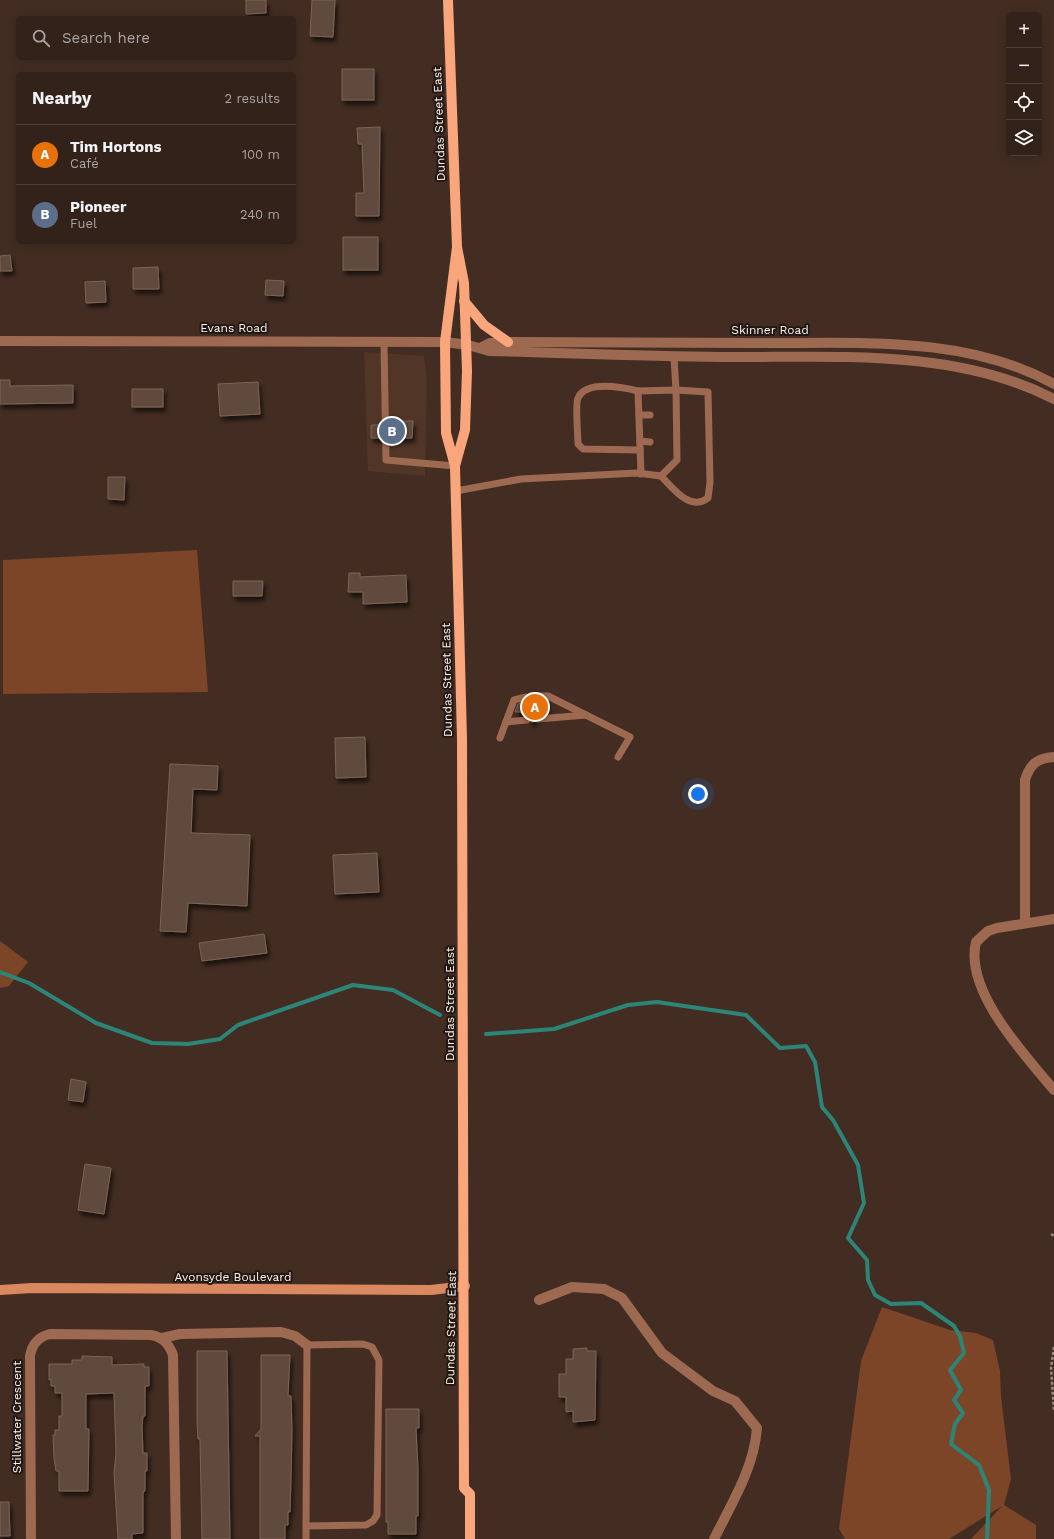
<!DOCTYPE html>
<meta charset="utf-8">
<style>
:root{--surface:#32221a;--page:#3d2f27;--text:#f1f3f6;--muted:#a8a4a2;--line:#4d3f39;--accent:#5bcebb}
body{margin:0;font-family:"Work Sans",sans-serif;background:var(--page);color:var(--text)}
.controls{position:absolute;right:12px;top:12px;display:grid;overflow:hidden;border-radius:6px;box-shadow:0 2px 10px #0003}
.controls button{width:36px;height:36px;display:grid;place-items:center;padding:0;border:0;border-bottom:1px solid var(--line);background:var(--surface);color:var(--text);font:20px sans-serif}
.you{position:absolute;left:698px;top:794px;width:14px;height:14px;margin:-10px;border:3px solid #fff;border-radius:50%;background:#1a73e8;box-shadow:0 0 0 6px #1a73e833}
.badge{display:grid;place-items:center;width:26px;height:26px;border-radius:50%;background:var(--accent);color:#fff;font-size:13px;font-weight:700}
.pin{position:absolute;translate:-50% -50%;border:2px solid #fff;box-shadow:0 1px 4px #0006}
.list{margin:0;padding:0;list-style:none}
h2{display:flex;justify-content:space-between;align-items:center;height:52px;margin:0;padding:0 16px;font-size:17px}
h2 small{font-size:13px;font-weight:400;color:var(--muted)}
.list li{display:grid;grid-template-columns:26px 1fr auto;gap:12px;align-items:center;box-sizing:border-box;height:60px;padding:0 16px;border-top:1px solid var(--line)}
.list b{display:block;font-size:15px;white-space:nowrap}
.list p{margin:0;font-size:13px;white-space:nowrap;color:var(--muted)}
.list em{font-size:13px;font-style:normal;color:var(--muted)}
.icon{flex:none;width:22px;height:22px;fill:none;stroke:currentColor;stroke-width:2;stroke-linecap:round;stroke-linejoin:round}
.map{position:relative;flex:none;width:1054px;height:1539px;overflow:hidden}
.search{position:absolute;background:var(--surface);box-shadow:0 2px 10px #0003;left:16px;top:16px;width:280px;height:44px;display:flex;align-items:center;gap:10px;box-sizing:border-box;padding:0 14px;border-radius:6px;color:var(--muted);font-size:15px}
.panel{position:absolute;background:var(--surface);box-shadow:0 2px 10px #0003;left:16px;top:72px;width:280px;height:172px;border-radius:6px}
.map>svg:first-child{display:block}
.built{fill:#513526}
.green{fill:#7c4528}
.lines{fill:none;stroke-linecap:round;stroke-linejoin:round}
.stream{stroke:#2c8577;stroke-width:4}
.building{fill:#60483c;stroke:#7d6457;filter:url(#shadow)}
.path{stroke:#9c8a82;stroke-width:2.5;stroke-dasharray:3 2;stroke-linecap:butt}
.service{stroke:#9d6a51;stroke-width:7}
.minor{stroke:#9d6a51;stroke-width:10}
.tertiary{stroke:#9d6a51;stroke-width:10}
.secondary{stroke:#d9885f;stroke-width:10}
.primary{stroke:#f9a67c;stroke-width:10}
.labels{text-anchor:middle;dominant-baseline:central;stroke-width:4;stroke-linejoin:round;paint-order:stroke}
.street-label{font-size:12px;fill:#fef2ec;stroke:#221813}
</style>
<div class="map">
<svg width="1054" height="1539" viewBox="0 0 1054 1539">
<defs>
<filter id="shadow"><feDropShadow dx="2.5" dy="4.5" stdDeviation="2" flood-color="#0009"/></filter>
</defs>
<rect width="100%" height="100%" fill="#432d22"/>
<polygon class="built" points="364,352 424,356 427,379 425,476 368,471"/>
<g class="green">
<polygon points="197,550 208,692 3,694 3,560"/>
<polygon points="0,941 28,962 9,986 0,988"/>
<polygon points="882,1307 950,1330 976,1333 993,1340 1000,1371 1001,1397 1011,1479 1004,1505 1036,1525 1036,1539 971,1539 1002,1506 949,1539 845,1539 839,1529 861,1361"/>
</g>
<g class="lines">
<g class="stream">
<polyline points="0,972 29,983 96,1023 152,1043 188,1044 220,1039 238,1025 353,985 393,990 440,1015"/>
<polyline points="486,1034 554,1029 628,1005 657,1002 746,1015 780,1048 806,1046 815,1062 822,1107 833,1120 858,1165 864,1203 848,1238 867,1260 868,1280 875,1295 891,1304 921,1303 954,1326 960,1336 964,1353 950,1370 961,1390 954,1400 963,1413 955,1424 951,1444 979,1465 989,1490 987,1539"/>
</g>
</g>
<g class="building">
<polygon points="246,0 266,0 266,13 246,14"/>
<polygon points="312,0 335,0 333,37 310,36"/>
<rect x="342" y="69" width="32" height="31"/>
<polygon points="380,127 379,216 356,216 356,193 364,193 362,144 358,144 357,128"/>
<rect x="343" y="237" width="35" height="33"/>
<polygon points="10,255 12,271 0,271 0,256"/>
<polygon points="158,267 159,289 133,289 133,268"/>
<polygon points="266,280 284,281 283,296 265,295"/>
<polygon points="105,281 106,302 86,303 85,282"/>
<polygon points="0,380 10,380 10,386 73,385 73,403 0,404"/>
<polygon points="258,382 260,414 220,416 218,384"/>
<rect x="132" y="389" width="31" height="18"/>
<polygon points="390,421 413,421 412,438 391,438"/>
<polygon points="371,425 380,425 381,438 371,438"/>
<polygon points="108,477 125,477 124,500 108,499"/>
<polygon points="349,573 360,573 360,577 406,575 407,602 363,604 363,592 348,592"/>
<polygon points="233,581 263,581 262,596 233,596"/>
<polygon points="529,693 534,693 534,698 538,702 546,701 546,713 538,713 533,717 534,722 531,722 531,717 525,715 523,712 515,712 518,704 530,700 531,696"/>
<polygon points="365,737 366,777 336,778 335,738"/>
<polygon points="170,764 218,766 217,790 193,789 191,833 250,835 247,906 188,903 186,932 160,931"/>
<polygon points="377,853 379,892 335,894 333,855"/>
<polygon points="264,934 267,953 202,961 199,943"/>
<polygon points="71,1079 86,1082 83,1102 68,1100"/>
<polygon points="85,1164 111,1168 104,1214 78,1210"/>
<polygon points="587,1348 587,1351 596,1351 595,1420 573,1422 573,1411 566,1412 566,1397 559,1397 559,1374 566,1374 566,1359 573,1359 573,1349"/>
<polygon points="197,1351 227,1351 230,1539 202,1539 200,1439 198,1439 197,1422"/>
<polygon points="261,1355 290,1355 288,1396 291,1396 292,1430 291,1478 290,1512 288,1512 288,1525 285,1525 285,1539 260,1539 260,1436 255,1436 261,1429"/>
<polygon points="82,1356 112,1357 112,1365 144,1364 144,1367 149,1367 149,1386 145,1386 145,1416 143,1416 142,1426 143,1453 147,1453 147,1471 145,1471 145,1491 143,1492 143,1533 132,1534 132,1539 118,1539 114,1472 116,1454 114,1393 86,1394 86,1429 89,1429 88,1491 59,1491 59,1471 56,1471 54,1458 53,1435 55,1435 55,1430 59,1430 59,1416 62,1416 62,1393 55,1393 55,1386 51,1386 51,1379 49,1380 49,1364 72,1364 72,1360 82,1360"/>
<polygon points="386,1409 419,1409 419,1428 416,1428 418,1469 418,1516 416,1516 416,1534 388,1534 388,1522 386,1522"/>
<polygon points="0,1502 9,1502 10,1536 0,1536"/>
</g>
<g class="lines">
<g class="path">
<polyline points="1051,1234 1054,1236"/>
<polyline points="1054,1347 1051,1368 1054,1411"/>
</g>
<g class="service">
<polyline points="384,343 386,460 455,466"/>
<path d="M638,391C622,387 586,380 578,398C575,404 578,435 578,444L583,449L640,450"/>
<polyline points="639,415 650,415"/>
<polyline points="640,441 650,442"/>
<polyline points="641,474 638,391 676,390 677,460 661,476"/>
<path d="M456,491L521,479L637,473L661,476C673,488 690,512 708,498L710,482L708,392L676,390L674,357"/>
<polyline points="538,696 548,696 630,737 618,757"/>
<polyline points="538,719 586,715"/>
<polyline points="506,722 527,720"/>
<polyline points="500,738 514,700 526,697"/>
<polyline points="306,1526 366,1525 373,1521 377,1515 379,1360 372,1347 363,1344 307,1345 306,1526 306,1539"/>
</g>
<g class="minor">
<path d="M1054,919L997,928L988,931L976,942C964,991 1025,1055 1054,1090"/>
<path d="M1025,923V780C1030,764 1037,758 1054,757"/>
<path d="M539,1300L572,1287L604,1289L622,1298L662,1353L713,1391L735,1401L757,1428C754,1468 732,1503 714,1539"/>
<polyline points="162,1338 180,1334 281,1332 295,1336 307,1345"/>
<path d="M31,1539L30,1356C32,1344 38,1337 50,1334L151,1335C163,1337 169,1344 173,1355L176,1539"/>
</g>
<g class="tertiary">
<path d="M0,341L445,342L468,345L489,351C566,353 644,356 721,357C831,358 953,347 1054,399"/>
<path d="M480,348L490,343L508,342C590,342 673,343 755,343C854,344 964,334 1054,384"/>
</g>
<polyline class="secondary" points="0,1290 32,1288 431,1290 465,1286"/>
<g class="primary">
<polyline points="448,0 457,247 464,283 467,371 465,430 455,466"/>
<polyline points="457,247 445,342 446,433 455,466 462,739 464,1488 470,1494 470,1539"/>
<polyline points="464,301 484,325 508,342"/>
</g>
</g>
<g class="labels">
<g class="street-label">
<text transform="translate(439 124) rotate(-92)">Dundas Street East</text>
<text x="234" y="328">Evans Road</text>
<text x="770" y="330">Skinner Road</text>
<text transform="translate(447 680) rotate(-91)">Dundas Street East</text>
<text transform="translate(450 1004) rotate(-90)">Dundas Street East</text>
<text x="233" y="1277">Avonsyde Boulevard</text>
<text transform="translate(451 1328) rotate(-89)">Dundas Street East</text>
<text transform="translate(17 1417) rotate(-90)">Stillwater Crescent</text>
</g>
</g>
</svg>
<div class="controls">
<button>+</button>
<button>−</button>
<button><svg class="icon" aria-label="locate" viewBox="0 0 24 24"><circle cx="12" cy="12" r="6"/><path d="M12 2v4M12 18v4M2 12h4M18 12h4"/></svg></button>
<button><svg class="icon" aria-label="layers" viewBox="0 0 24 24"><path d="M12 4l9 5-9 5-9-5zM3 14l9 5 9-5"/></svg></button>
</div>
<div class="you"></div>
<div class="pin badge" style="left:535px;top:707px;background:#e8710a">A</div>
<div class="pin badge" style="left:392px;top:431px;background:#5c6f8a">B</div>
<div class="search"><svg class="icon" aria-label="search" viewBox="0 0 24 24"><circle cx="10" cy="10" r="6"/><path d="M15 15l6 6"/></svg>Search here</div>
<section class="panel">
<h2>Nearby<small>2 results</small></h2>
<ul class="list">
<li><span class="badge" style="background:#e8710a">A</span><div><b>Tim Hortons</b><p>Café</p></div><em>100 m</em></li>
<li><span class="badge" style="background:#5c6f8a">B</span><div><b>Pioneer</b><p>Fuel</p></div><em>240 m</em></li>
</ul>
</section>
</div>
